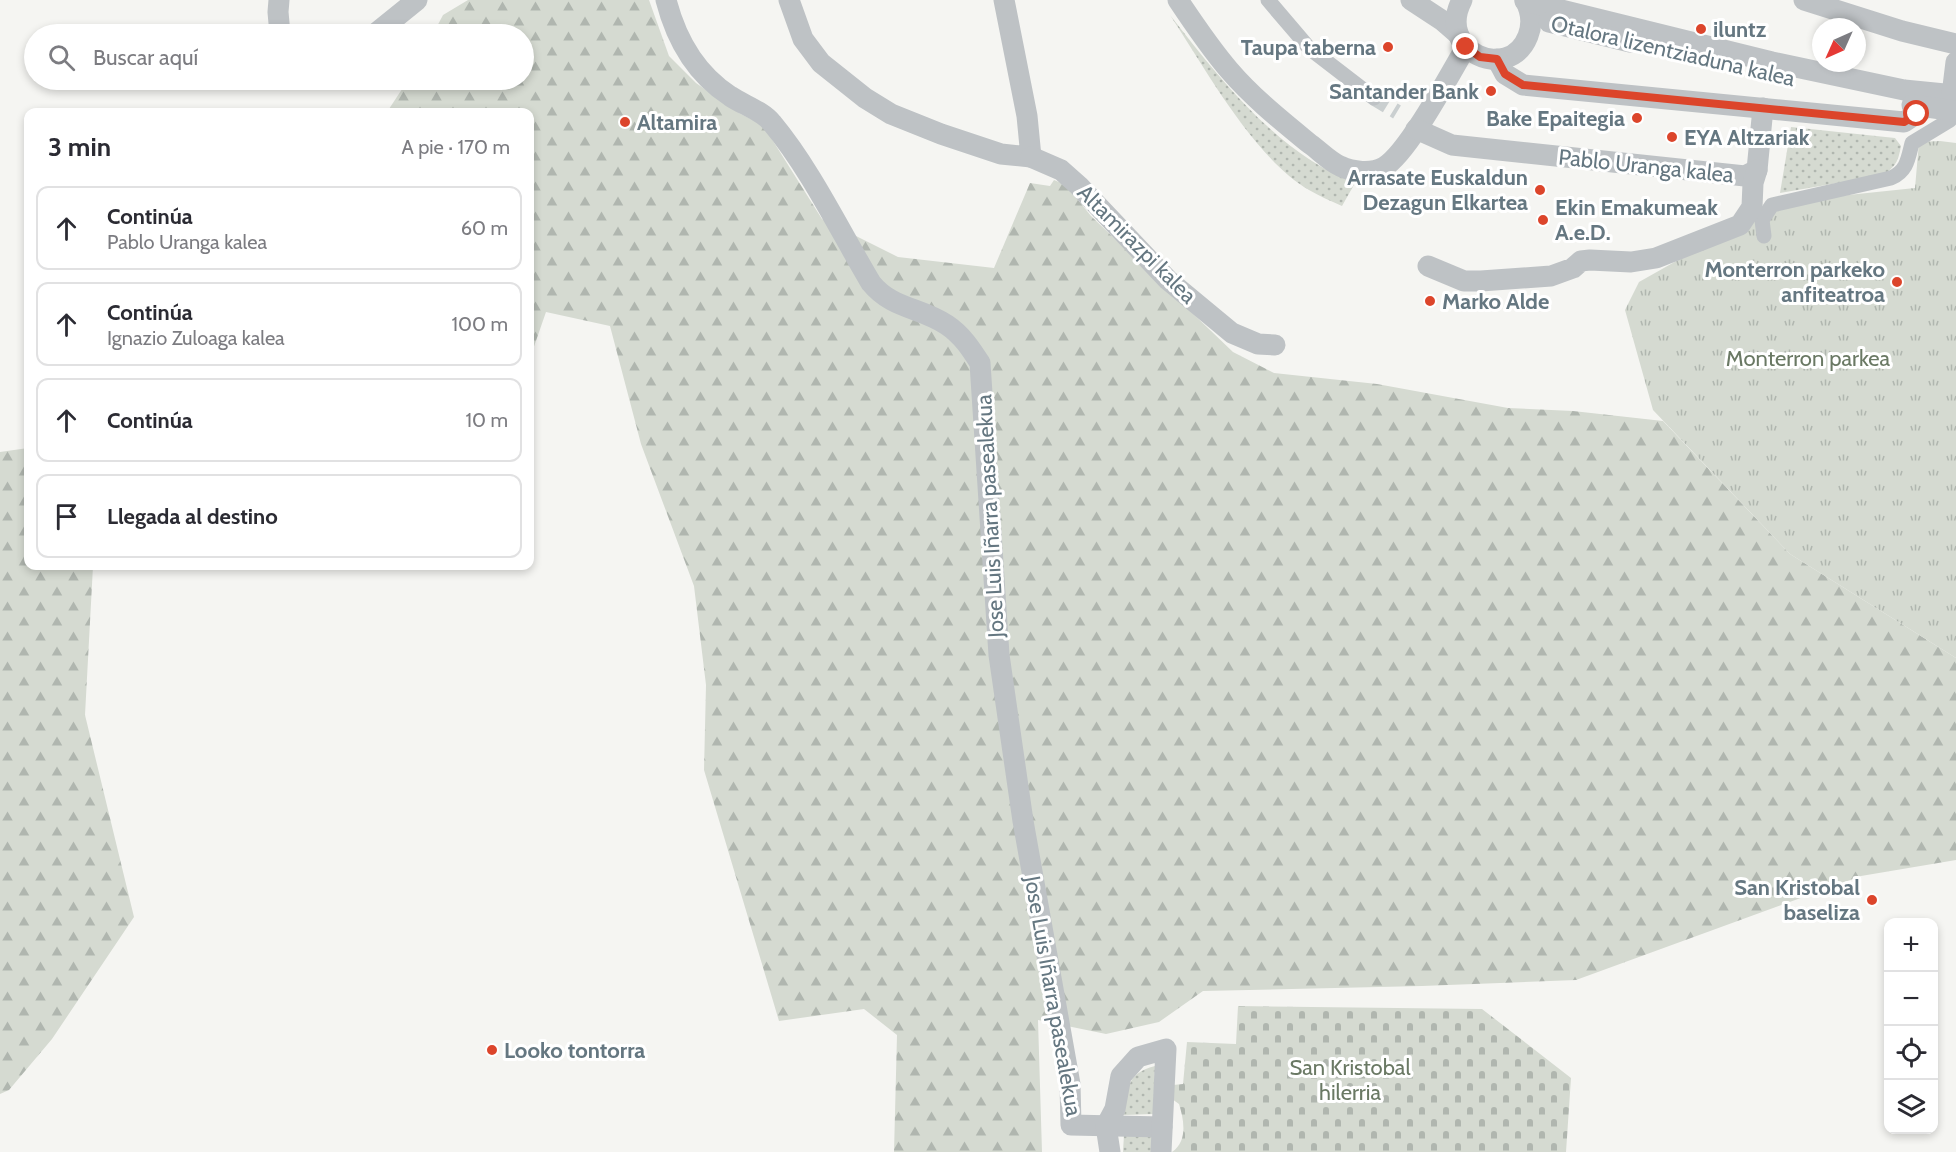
<!DOCTYPE html>
<html lang="es">
<meta charset="utf-8">
<style>
:root{--surface:#fff;--page:#f2f2f3;--text:#2b2b33;--muted:#7c7c81;--line:#e1e1e2}
body{margin:0;font-family:Cabin,sans-serif;background:var(--page);color:var(--text)}
.controls{position:absolute;right:18px;bottom:18px;display:grid;overflow:hidden;border-radius:12px;box-shadow:0 3px 9px #0003}
.controls button{width:54px;height:54px;display:grid;place-items:center;padding:0;border:0;border-bottom:2px solid var(--line);background:var(--surface);color:var(--text);font:30px sans-serif}
.compass{position:absolute;left:1812px;top:18px;width:54px;height:54px;border-radius:50%;background:var(--surface);box-shadow:0 3px 9px #0003;rotate:225deg}
.stop{position:absolute;width:18px;height:18px;margin:-14px;border:4px solid #dc452b;border-radius:50%;background:#fff}
.stop.end{background:#dc452b;border-color:#fff;box-shadow:0 2px 6px #0008}
.list{margin:0;padding:0;list-style:none}
h2{display:flex;justify-content:space-between;align-items:center;height:78px;margin:0;padding:0 24px;font-size:26px}
h2 small{font-size:20px;font-weight:400;color:var(--muted)}
.list li{display:grid;grid-template-columns:39px 1fr auto;gap:18px;align-items:center;box-sizing:border-box;height:84px;margin:0 12px 12px;padding:0 12px;border:2px solid var(--line);border-radius:12px}
.list b{display:block;font-size:22px;white-space:nowrap}
.list p{margin:0;font-size:20px;white-space:nowrap;color:var(--muted)}
.list em{font-size:20px;font-style:normal;color:var(--muted)}
.icon{flex:none;width:33px;height:33px;fill:none;stroke:currentColor;stroke-width:2;stroke-linecap:round;stroke-linejoin:round}
.map{position:relative;flex:none;width:1956px;height:1152px;overflow:hidden}
.search{position:absolute;background:var(--surface);box-shadow:0 3px 9px #0003;left:24px;top:24px;width:510px;height:66px;display:flex;align-items:center;gap:15px;box-sizing:border-box;padding:0 21px;border-radius:33px;color:var(--muted);font-size:22px}
.panel{position:absolute;background:var(--surface);box-shadow:0 3px 9px #0003;left:24px;top:108px;width:510px;height:462px;border-radius:12px}
.map>svg:first-child{display:block}
.forest{fill:url(#forest-firs)}
.cemetery{fill:url(#cemetery-stones)}
.park{fill:url(#park-tufts)}
.garden{fill:url(#garden-dots)}
.lines{fill:none;stroke-linecap:round;stroke-linejoin:round}
.pedestrian-tunnel{stroke:#cacfd0;stroke-width:15;stroke-dasharray:15 8;stroke-linecap:butt}
.pedestrian{stroke:#bec2c5;stroke-width:15}
.minor{stroke:#bec2c5;stroke-width:21}
.route{stroke:#dc452b;stroke-width:8}
.poi-dot{fill:#dc452b;stroke:#fff;stroke-width:2}
.labels{text-anchor:middle;dominant-baseline:central;stroke-width:6;stroke-linejoin:round;paint-order:stroke}
.poi-label{font-size:22px;font-weight:bold;fill:#657781;stroke:#fff;text-anchor:start}
.street-label{font-size:22px;fill:#657781;stroke:#fff}
.park-label{font-size:22px;fill:#6a7964;stroke:#fff}
</style>
<div class="map">
<svg width="1956" height="1152" viewBox="0 0 1956 1152">
<defs>
<pattern id="forest-firs" width="22" height="20" patternUnits="userSpaceOnUse" patternTransform="scale(1.5)"><rect width="22" height="20" fill="#d5dad1"/><path d="M5 1l3.5 6h-7zM16 11l3.5 6h-7z" fill="#b0b6af"/></pattern>
<pattern id="cemetery-stones" width="16" height="16" patternUnits="userSpaceOnUse" patternTransform="scale(1.5)"><rect width="16" height="16" fill="#d5dad1"/><path d="M2 7V4a2 2 0 0 1 4 0v3zM10 15v-3a2 2 0 0 1 4 0v3z" fill="#b0b6af"/></pattern>
<pattern id="park-tufts" width="24" height="20" patternUnits="userSpaceOnUse" patternTransform="scale(1.5)"><rect width="24" height="20" fill="#d5dad1"/><path d="M3 7l-1-3M5 7V3M7 7l1-3M15 17l-1-3M17 17v-4M19 17l1-3" fill="none" stroke="#b0b6af"/></pattern>
<pattern id="garden-dots" width="8" height="8" patternUnits="userSpaceOnUse" patternTransform="scale(1.5)"><rect width="8" height="8" fill="#d5dad1"/><path d="M2 2h.1M6 6h.1" fill="none" stroke="#b0b6af" stroke-width="1.8" stroke-linecap="round"/></pattern>
</defs>
<rect width="100%" height="100%" fill="#f5f5f2"/>
<g class="forest">
<polygon points="468,0 649,0 669,56 696,83 739,113 763,125 822,219 898,257 994,268 1030,183 1050,186 1054,180 1066,185 1091,216 1233,352 1274,373 1377,384 1508,408 1573,411 1663,421 1790,554 1956,658 1956,860 1861,876 1576,980 1422,986 1203,991 1159,1022 1106,1034 1038,1020 1042,1152 894,1152 897,1035 864,1009 779,1021 704,770 706,685 694,586 641,444 610,326 546,312 530,358 530,112 387,112 408,80 524,80 524,34 433,34 443,15"/>
<polygon points="28,448 28,566 93,566 85,715 134,917 52,1039 9,1090 0,1094 0,452"/>
</g>
<path class="cemetery" d="M1238,1006L1482,1009L1571,1078L1566,1152H1172C1188,1141 1184,1120 1179,1104L1172,1099L1173,1085L1183,1084L1187,1042L1236,1044Z"/>
<polygon class="park" points="1940,141 1956,143 1956,658 1790,554 1653,410 1625,310 1639,282 1781,202 1915,188 1919,142"/>
<g class="garden">
<path d="M1170,15C1220,79 1277,153 1355,183L1342,206C1331,201 1319,196 1309,190C1254,158 1205,68 1170,15Z"/>
<path d="M1791,127L1895,138L1901,146C1898,162 1896,165 1884,175L1780,193Z"/>
<path d="M1155,1066L1153,1114L1124,1115C1129,1088 1125,1074 1155,1066Z"/>
<polygon points="1124,1134 1153,1136 1152,1152 1123,1152"/>
</g>
<g class="lines">
<polyline class="pedestrian-tunnel" points="1374,98 1397,112"/>
<g class="pedestrian">
<polyline points="1268,0 1309,48 1374,98"/>
<path d="M1764,236L1762,220L1772,205L1891,178C1907,171 1908,159 1912,143L1950,120"/>
</g>
<g class="minor">
<polyline points="279,0 278,12 280,34"/>
<path d="M666,0C676,39 696,74 730,96C743,105 763,111 772,123C811,170 840,231 871,283C892,309 920,307 947,325C962,335 971,349 980,363L999,655L1023,821L1070,1084L1071,1125L1162,1127"/>
<polyline points="789,0 803,39 821,63 865,98 891,114 941,134 1001,154 1031,157 1027,116 1004,0"/>
<path d="M1178,0C1194,24 1210,48 1229,70C1253,98 1282,121 1310,144C1320,151 1329,161 1340,166C1352,172 1372,174 1384,167C1408,153 1450,74 1466,47"/>
<polyline points="1411,0 1443,21 1458,34"/>
<path d="M1462,0C1435,51 1509,84 1528,36C1533,23 1531,11 1525,0"/>
<polyline points="1804,0 1902,31 1956,44"/>
<polyline points="1525,1 1772,62 1904,90 1956,95"/>
<polyline points="1549,22 1630,42"/>
<polyline points="375,34 417,0"/>
<polyline points="1497,59 1505,74 1523,85 1904,122 1925,108"/>
<polyline points="1952,95 1956,62"/>
<polyline points="1912,105 1956,111"/>
<polyline points="1416,129 1452,145 1745,176 1757,170 1763,108"/>
<polyline points="1031,157 1061,170 1079,186 1168,280 1232,333 1258,344 1275,345"/>
<polyline points="1428,266 1464,281 1481,281 1551,276 1573,268 1581,261 1590,260 1631,262 1656,258 1740,225 1752,207 1753,183 1757,170"/>
<polyline points="1110,1152 1106,1126 1115,1109 1121,1076 1138,1057 1166,1049 1161,1152"/>
</g>
</g>
<g class="lines">
<polyline class="route" points="1466,47 1480,57 1497,59 1505,74 1523,85 1904,122 1917,114"/>
</g>
<g class="poi-dot">
<circle cx="1701" cy="29" r="6"/>
<circle cx="1388" cy="47" r="6"/>
<circle cx="1491" cy="91" r="6"/>
<circle cx="1637" cy="118" r="6"/>
<circle cx="625" cy="122" r="6"/>
<circle cx="1672" cy="137" r="6"/>
<circle cx="1540" cy="190" r="6"/>
<circle cx="1543" cy="220" r="6"/>
<circle cx="1897" cy="282" r="6"/>
<circle cx="1430" cy="301" r="6"/>
<circle cx="1872" cy="900" r="6"/>
<circle cx="492" cy="1050" r="6"/>
</g>
<g class="labels">
<g class="poi-label">
<text x="1713" y="29">iluntz</text>
<text x="1376" y="47" text-anchor="end">Taupa taberna</text>
<text x="1479" y="91" text-anchor="end">Santander Bank</text>
<text x="1625" y="118" text-anchor="end">Bake Epaitegia</text>
<text x="637" y="122">Altamira</text>
<text x="1684" y="137">EYA Altzariak</text>
<text x="1528" y="177" text-anchor="end">Arrasate Euskaldun<tspan x="1528" dy="25">Dezagun Elkartea</tspan></text>
<text x="1555" y="207">Ekin Emakumeak<tspan x="1555" dy="25">A.e.D.</tspan></text>
<text x="1885" y="269" text-anchor="end">Monterron parkeko<tspan x="1885" dy="25">anfiteatroa</tspan></text>
<text x="1442" y="301">Marko Alde</text>
<text x="1860" y="887" text-anchor="end">San Kristobal<tspan x="1860" dy="25">baseliza</tspan></text>
<text x="504" y="1050">Looko tontorra</text>
</g>
<g class="street-label">
<text transform="translate(1673 51) rotate(13)">Otalora lizentziaduna kalea</text>
<text transform="translate(1646 166) rotate(6)">Pablo Uranga kalea</text>
<text transform="translate(1137 244) rotate(45)">Altamirazpi kalea</text>
<text transform="translate(990 516) rotate(-93)">Jose Luis Iñarra pasealekua</text>
<text transform="translate(1053 996) rotate(80)">Jose Luis Iñarra pasealekua</text>
</g>
<g class="park-label">
<text x="1808" y="358">Monterron parkea</text>
<text x="1350" y="1067">San Kristobal<tspan x="1350" dy="25">hilerria</tspan></text>
</g>
</g>
</svg>
<div class="controls">
<button>+</button>
<button>−</button>
<button><svg class="icon" aria-label="locate" viewBox="0 0 24 24"><circle cx="12" cy="12" r="6"/><path d="M12 2v4M12 18v4M2 12h4M18 12h4"/></svg></button>
<button><svg class="icon" aria-label="layers" viewBox="0 0 24 24"><path d="M12 4l9 5-9 5-9-5zM3 14l9 5 9-5"/></svg></button>
</div>
<svg class="compass" viewBox="-18 -18 36 36"><path d="M0-13l5 13h-10z" fill="#e53935"/><path d="M0 13l5-13h-10z" fill="#7c7c81"/></svg>
<div class="stop" style="left:1917px;top:114px"></div>
<div class="stop end" style="left:1466px;top:47px"></div>
<div class="search"><svg class="icon" aria-label="search" viewBox="0 0 24 24"><circle cx="10" cy="10" r="6"/><path d="M15 15l6 6"/></svg>Buscar aquí</div>
<section class="panel">
<h2>3 min<small>A pie · 170 m</small></h2>
<ul class="list">
<li><svg class="icon" aria-label="ahead" viewBox="0 0 24 24"><path d="M12 20V5M6 11l6-6 6 6"/></svg><div><b>Continúa</b><p>Pablo Uranga kalea</p></div><em>60 m</em></li>
<li><svg class="icon" aria-label="ahead" viewBox="0 0 24 24"><path d="M12 20V5M6 11l6-6 6 6"/></svg><div><b>Continúa</b><p>Ignazio Zuloaga kalea</p></div><em>100 m</em></li>
<li><svg class="icon" aria-label="ahead" viewBox="0 0 24 24"><path d="M12 20V5M6 11l6-6 6 6"/></svg><div><b>Continúa</b></div><em>10 m</em></li>
<li><svg class="icon" aria-label="arrive" viewBox="0 0 24 24"><path d="M6 21V4h12l-3 4 3 4H6"/></svg><div><b>Llegada al destino</b></div></li>
</ul>
</section>
</div>
